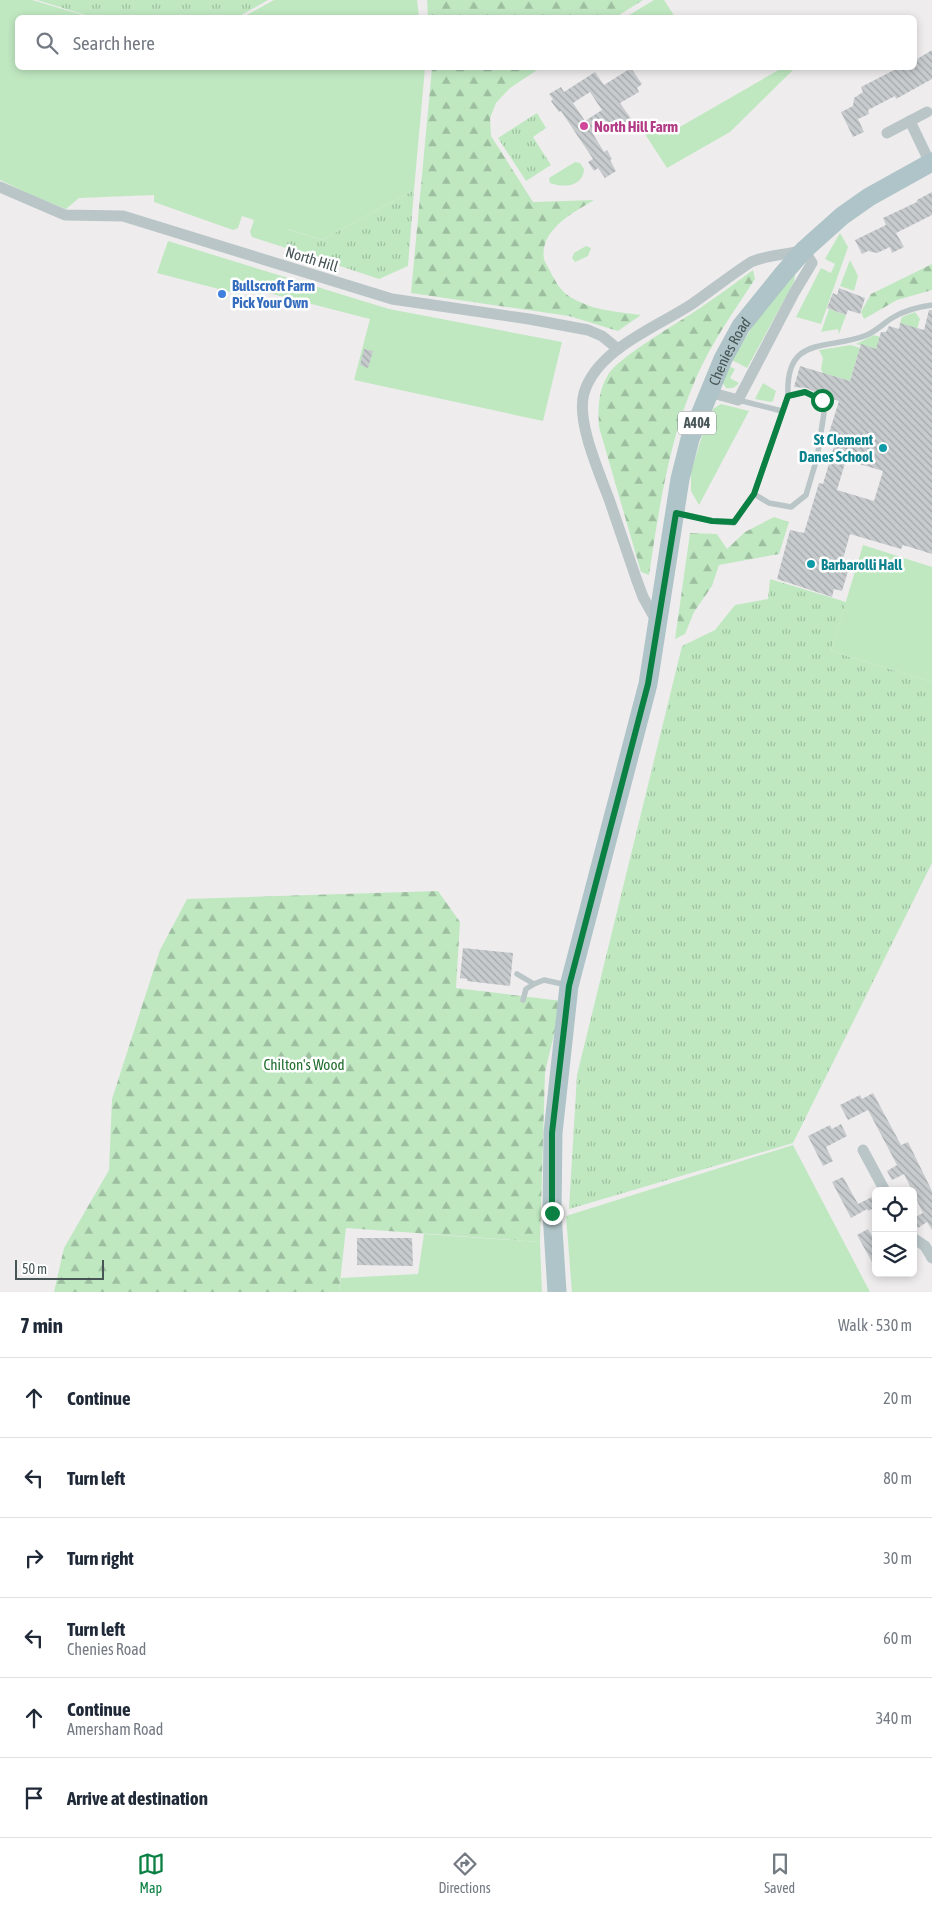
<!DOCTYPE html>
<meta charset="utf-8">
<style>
:root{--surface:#fff;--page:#f6f6f7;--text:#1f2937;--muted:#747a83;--line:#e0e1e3;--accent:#0b8043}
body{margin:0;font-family:"Asap Condensed",sans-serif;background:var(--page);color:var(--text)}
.controls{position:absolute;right:15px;bottom:15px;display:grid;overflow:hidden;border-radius:8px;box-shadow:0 2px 8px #0003}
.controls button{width:45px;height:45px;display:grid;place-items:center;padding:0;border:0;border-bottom:1px solid var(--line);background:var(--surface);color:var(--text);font:25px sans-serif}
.scale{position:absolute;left:15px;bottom:12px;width:89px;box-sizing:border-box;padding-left:5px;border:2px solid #475557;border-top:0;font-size:14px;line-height:18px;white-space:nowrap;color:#475557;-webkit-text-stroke:4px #fff;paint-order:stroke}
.stop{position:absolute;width:15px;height:15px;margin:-11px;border:4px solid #0b8043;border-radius:50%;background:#fff}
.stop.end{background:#0b8043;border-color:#fff;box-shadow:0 1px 5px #0008}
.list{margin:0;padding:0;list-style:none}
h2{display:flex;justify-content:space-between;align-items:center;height:65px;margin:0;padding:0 20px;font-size:21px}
h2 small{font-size:16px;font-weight:400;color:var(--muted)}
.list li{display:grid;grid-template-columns:32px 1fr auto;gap:15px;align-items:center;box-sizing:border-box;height:80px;padding:0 20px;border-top:1px solid var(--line)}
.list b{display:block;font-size:19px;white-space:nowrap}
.list p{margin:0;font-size:16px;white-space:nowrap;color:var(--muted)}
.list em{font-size:16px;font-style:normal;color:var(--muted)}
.icon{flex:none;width:28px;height:28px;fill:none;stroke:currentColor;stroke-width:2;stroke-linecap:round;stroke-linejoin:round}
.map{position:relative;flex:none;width:932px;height:1292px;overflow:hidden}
.search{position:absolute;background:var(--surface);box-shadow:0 2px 8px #0003;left:15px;right:15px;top:15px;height:55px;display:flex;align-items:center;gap:12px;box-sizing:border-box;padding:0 18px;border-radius:8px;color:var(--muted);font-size:19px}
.sheet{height:545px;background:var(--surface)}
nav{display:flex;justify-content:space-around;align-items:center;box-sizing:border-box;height:70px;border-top:1px solid var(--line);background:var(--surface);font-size:14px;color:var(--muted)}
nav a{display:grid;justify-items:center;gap:2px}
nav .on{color:var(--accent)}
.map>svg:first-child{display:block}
.grass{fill:#bfe8c1}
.forest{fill:url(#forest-firs)}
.park{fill:url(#park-tufts)}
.building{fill:url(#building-back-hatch);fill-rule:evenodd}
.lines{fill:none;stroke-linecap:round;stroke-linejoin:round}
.service{stroke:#b9c5c7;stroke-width:5.5}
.minor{stroke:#b9c5c7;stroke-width:11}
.primary{stroke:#afc4c8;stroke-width:19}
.route{stroke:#0b8043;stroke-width:6}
.hotel-dot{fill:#d1479c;stroke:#fff;stroke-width:2}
.shop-dot{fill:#3f7fe0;stroke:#fff;stroke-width:2}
.culture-dot{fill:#0f9aa8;stroke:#fff;stroke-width:2}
.labels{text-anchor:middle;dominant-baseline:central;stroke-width:5;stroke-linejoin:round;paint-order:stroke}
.shield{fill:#fff;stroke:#7e8889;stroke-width:1}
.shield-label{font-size:14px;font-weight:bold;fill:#475557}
.hotel-label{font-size:15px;font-weight:bold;fill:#b23c85;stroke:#fff;text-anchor:start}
.street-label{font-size:15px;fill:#475557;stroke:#fff}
.shop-label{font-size:15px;font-weight:bold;fill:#366cbe;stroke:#fff;text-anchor:start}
.culture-label{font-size:15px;font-weight:bold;fill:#0d838f;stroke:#fff;text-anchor:end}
.park-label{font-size:15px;fill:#216f2e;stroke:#fff}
</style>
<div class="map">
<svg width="932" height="1292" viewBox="0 0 932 1292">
<defs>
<pattern id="forest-firs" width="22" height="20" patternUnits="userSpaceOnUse" patternTransform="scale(1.25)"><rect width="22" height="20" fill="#bfe8c1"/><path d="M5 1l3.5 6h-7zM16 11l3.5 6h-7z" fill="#9dbfa0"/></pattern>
<pattern id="park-tufts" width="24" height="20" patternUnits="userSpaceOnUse" patternTransform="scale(1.25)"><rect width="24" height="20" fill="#bfe8c1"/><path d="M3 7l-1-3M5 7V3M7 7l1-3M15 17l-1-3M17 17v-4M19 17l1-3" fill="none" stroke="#9dbfa0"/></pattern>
<pattern id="building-back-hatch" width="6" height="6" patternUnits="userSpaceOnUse" patternTransform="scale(1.25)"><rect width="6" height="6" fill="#c7cbce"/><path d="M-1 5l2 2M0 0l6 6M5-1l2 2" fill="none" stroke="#a3a8aa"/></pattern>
</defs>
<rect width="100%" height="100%" fill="#efeced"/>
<g class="grass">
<polygon points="0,0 32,0 90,17 18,18 18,68 425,68 414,190 322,240 288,229 280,246 252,237 250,232 254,220 242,216 238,228 233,230 154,202 154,195 79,198 66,209 31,195 0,180"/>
<polygon points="274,0 417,0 419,17 243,17"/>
<polygon points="654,0 664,0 675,17 626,17"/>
<polygon points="782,68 795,68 730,132 667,168 645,134 649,130 671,132"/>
<path d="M575,162L580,163L584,169C583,187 564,188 550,183L549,178Z"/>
<polygon points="840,233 848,247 821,324 796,317 821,268 831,273 835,264 825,259"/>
<polygon points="168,241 389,309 562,342 543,421 354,380 370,319 241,286 238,294 157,273"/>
<polygon points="586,246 591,248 588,256 575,262 572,258 574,253"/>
<polygon points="850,260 858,276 854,291 840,286"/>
<polygon points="792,275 795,275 794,282 747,368 732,360 754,324"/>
<polygon points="829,309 846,315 839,334 838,329 821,332"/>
<polygon points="915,312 920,319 917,329 900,323 902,317"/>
<polygon points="874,335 880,337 876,350 856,344"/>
<polygon points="851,345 860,348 850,381 823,373 821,369 823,358 819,350"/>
<path d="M729,366L735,369L730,378L739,383C735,388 731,389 726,388L722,382Z"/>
<polygon points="763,383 776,391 773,401 771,402 755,399"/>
<polygon points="721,404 749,411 699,505 691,491 691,472 705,426 713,409"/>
<polygon points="863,545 932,567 932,682 831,651"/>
<polygon points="793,1145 870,1292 572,1292 566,1216"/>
<polygon points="424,1234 540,1242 542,1292 339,1292 341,1278 418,1274"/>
</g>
<g class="forest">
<polygon points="427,0 643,0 616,17 428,17"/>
<path d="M432,68H540L510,88L496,103L490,118L491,136L533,202L594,200C574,212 539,230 544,259C545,263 549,268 551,273C559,288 564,295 580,302C598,311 621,312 641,315L618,331L569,316L411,293Z"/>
<polygon points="932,264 932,290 897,300 864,319 861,312 871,294"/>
<path d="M753,270L755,279C734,311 712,342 696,378C669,439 659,509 649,575L641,572L599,427C598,408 598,391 608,375C618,357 680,322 700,308C718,296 735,283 753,270Z"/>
<polygon points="774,517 789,522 779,554 719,565 712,586 694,612 685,634 675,639 690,533 717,534 727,549 745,532"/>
<polygon points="438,891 460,922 456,988 562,1001 545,1072 540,1242 346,1228 339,1292 54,1292 64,1248 109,1170 112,1099 160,950 187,899"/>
</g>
<g class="park">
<polygon points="37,0 268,0 238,17 95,18"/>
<polygon points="537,113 546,128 533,137 551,165 526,181 498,138"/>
<polygon points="414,190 408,266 379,279 280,246 287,229 322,240"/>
<polygon points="770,579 846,602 831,651 932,682 932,863 793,1143 569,1209 577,1075 682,646 715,630 735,605 768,599"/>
</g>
<g class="building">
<polygon points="932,50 932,79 896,99 895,96 868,110 869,114 858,119 864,132 853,137 841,112 853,106 854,98 863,92 861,87 898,68 914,68 914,61"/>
<path d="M631,68L642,84L637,88L639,92L620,103L632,120L616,131L611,123L593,134L604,152L607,150L612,159L610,160L616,171L605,178L598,168L594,171L588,162L593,159L561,111L559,112L551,101L553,99L549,94L561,87L564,92L595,72L604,85ZM590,92L602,110L585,121L573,103Z"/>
<polygon points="932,192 932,215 896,233 904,247 892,253 890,247 877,253 868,251 862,254 855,240 886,225 883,218 917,202 917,200"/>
<polygon points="839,288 865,298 860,314 848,310 846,315 827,308 833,293 837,295"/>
<path d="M929,310H932V554L903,545L901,549L850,534L841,566L849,568L842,591L834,589L832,597L777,579L790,530L804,533L819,483L823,484L837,436L829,433L839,401L822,396L807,388L794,387L800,366L850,381L861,344L876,349L881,332H886L889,326L899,329L900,323L924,330ZM846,460L883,471L874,501L837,490Z"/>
<polygon points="364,349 373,351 368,368 360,365"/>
<polygon points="463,948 513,953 510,986 467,981 467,979 460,978"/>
<polygon points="873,1093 901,1145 908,1142 932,1191 932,1230 927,1222 918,1228 913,1218 923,1213 904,1174 892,1180 887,1171 897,1165 868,1110 848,1120 840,1105 860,1095 862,1099"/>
<polygon points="841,1124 847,1136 826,1147 833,1161 823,1166 808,1136 830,1125 832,1129"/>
<polygon points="843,1177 858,1204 876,1195 876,1207 868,1211 867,1209 851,1218 832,1182"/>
<polygon points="868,1229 876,1243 876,1269 857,1235"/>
<polygon points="357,1238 412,1238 413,1266 357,1265"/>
</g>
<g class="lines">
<g class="service">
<polyline points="738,400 782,411"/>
<polyline points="754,494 769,503 791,507 806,495 817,458 824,413 822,401 805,392 788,396"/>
<path d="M678,513L712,521L734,523L754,494L788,396C785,334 827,351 867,335C876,331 884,323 892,318C905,310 917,307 932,305"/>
<polyline points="517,974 534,984 544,980 567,985"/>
<polyline points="523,1000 526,989 534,984"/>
</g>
<g class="minor">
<polyline points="910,121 930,163"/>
<polyline points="887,133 927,112"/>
<polyline points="0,187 65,215 123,216 392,299 529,319 588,330 602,336 618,349"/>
<path d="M657,622L643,597L636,578C627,551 618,525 609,499C599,472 576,421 584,393C597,349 657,327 692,304C712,290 731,275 751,262C767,255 786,255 804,250L812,263L794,293L738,400L709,392"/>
<polyline points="863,1150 885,1191"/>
<polyline points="913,1238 925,1246 932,1258"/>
</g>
<path class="primary" id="s1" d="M557,1292L552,1213L553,1133L569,986L648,684L680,479L690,439L723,359L741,326L783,274L804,250L842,216L869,197L932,162"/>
</g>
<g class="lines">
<polyline class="route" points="552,1213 552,1133 569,986 648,684 676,513 712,521 734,522 754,494 788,396 805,392 822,400"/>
</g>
<circle class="hotel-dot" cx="584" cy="126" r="5"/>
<circle class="shop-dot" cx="222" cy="294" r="5"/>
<g class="culture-dot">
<circle cx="883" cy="448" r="5"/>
<circle cx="811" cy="564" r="5"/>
</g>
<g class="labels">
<rect class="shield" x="678" y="411.5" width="38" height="23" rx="4"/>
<g class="shield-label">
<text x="697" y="423">A404</text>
</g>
<g class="hotel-label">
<text x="594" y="126">North Hill Farm</text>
</g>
<g class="street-label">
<text transform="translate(312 259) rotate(17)">North Hill</text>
<text stroke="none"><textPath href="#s1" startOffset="964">Chenies Road</textPath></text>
</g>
<g class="shop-label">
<text x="232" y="285">Bullscroft Farm<tspan x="232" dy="17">Pick Your Own</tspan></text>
</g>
<g class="culture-label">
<text x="873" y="439">St Clement<tspan x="873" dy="17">Danes School</tspan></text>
<text x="821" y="564" text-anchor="start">Barbarolli Hall</text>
</g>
<g class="park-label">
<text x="304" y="1064">Chilton's Wood</text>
</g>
</g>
</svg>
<div class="controls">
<button><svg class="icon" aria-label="locate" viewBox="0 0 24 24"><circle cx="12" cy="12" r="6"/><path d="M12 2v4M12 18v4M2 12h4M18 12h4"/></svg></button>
<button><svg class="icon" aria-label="layers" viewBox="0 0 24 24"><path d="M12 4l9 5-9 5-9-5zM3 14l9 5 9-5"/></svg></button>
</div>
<div class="scale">50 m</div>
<div class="stop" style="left:822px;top:400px"></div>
<div class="stop end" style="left:552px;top:1213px"></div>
<div class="search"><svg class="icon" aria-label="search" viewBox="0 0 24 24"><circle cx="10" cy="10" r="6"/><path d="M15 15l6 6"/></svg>Search here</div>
</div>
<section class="sheet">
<h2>7 min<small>Walk · 530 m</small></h2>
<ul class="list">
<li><svg class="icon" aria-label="ahead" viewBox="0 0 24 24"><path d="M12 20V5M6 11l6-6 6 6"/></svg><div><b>Continue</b></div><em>20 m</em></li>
<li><svg class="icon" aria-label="left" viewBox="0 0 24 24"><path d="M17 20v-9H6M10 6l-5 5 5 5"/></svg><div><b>Turn left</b></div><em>80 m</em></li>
<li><svg class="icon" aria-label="right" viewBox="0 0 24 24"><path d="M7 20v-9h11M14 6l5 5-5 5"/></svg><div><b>Turn right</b></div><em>30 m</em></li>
<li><svg class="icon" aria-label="left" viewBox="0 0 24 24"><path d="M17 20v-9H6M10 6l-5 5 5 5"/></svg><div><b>Turn left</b><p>Chenies Road</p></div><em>60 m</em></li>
<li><svg class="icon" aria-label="ahead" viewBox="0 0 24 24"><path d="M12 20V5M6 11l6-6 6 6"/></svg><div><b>Continue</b><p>Amersham Road</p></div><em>340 m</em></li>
<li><svg class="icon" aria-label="arrive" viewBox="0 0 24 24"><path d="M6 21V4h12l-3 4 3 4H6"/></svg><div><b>Arrive at destination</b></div></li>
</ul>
</section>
<nav>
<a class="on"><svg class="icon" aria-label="map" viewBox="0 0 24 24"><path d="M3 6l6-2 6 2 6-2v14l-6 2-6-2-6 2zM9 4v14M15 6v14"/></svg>Map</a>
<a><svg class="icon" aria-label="directions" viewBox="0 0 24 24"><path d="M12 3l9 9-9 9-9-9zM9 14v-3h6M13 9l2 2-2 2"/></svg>Directions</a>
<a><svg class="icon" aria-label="saved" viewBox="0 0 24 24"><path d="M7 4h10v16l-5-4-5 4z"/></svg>Saved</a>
</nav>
